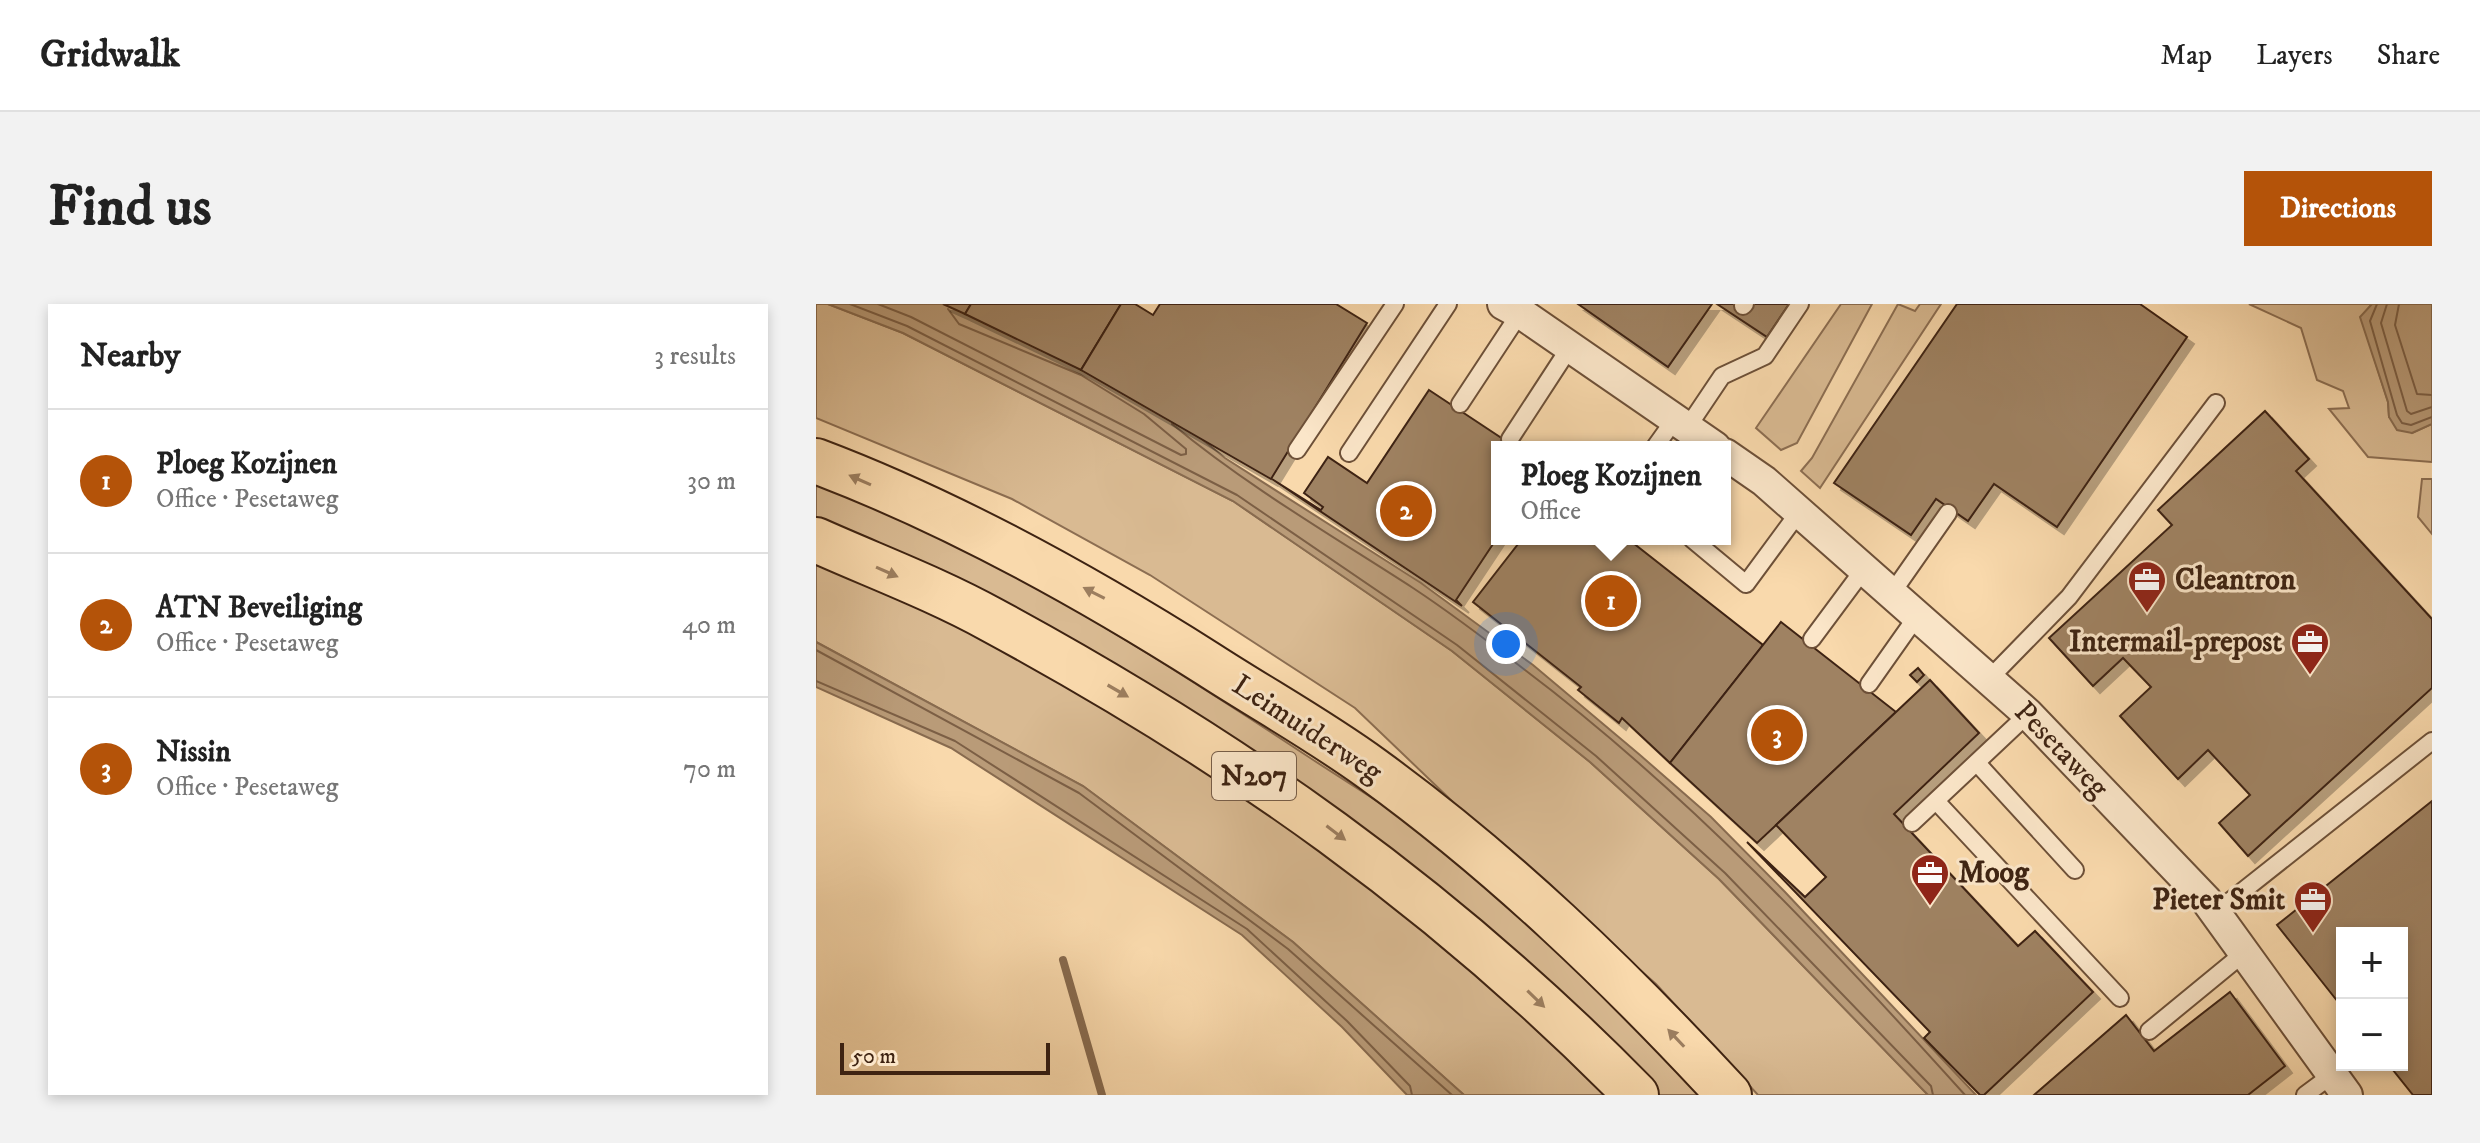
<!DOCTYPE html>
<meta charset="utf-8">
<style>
:root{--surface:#fff;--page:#f2f2f2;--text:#222;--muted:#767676;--line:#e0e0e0;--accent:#b45309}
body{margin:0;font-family:"IM FELL DW Pica",serif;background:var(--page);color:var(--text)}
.controls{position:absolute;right:24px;bottom:24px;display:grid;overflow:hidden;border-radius:0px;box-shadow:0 4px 12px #0003}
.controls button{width:72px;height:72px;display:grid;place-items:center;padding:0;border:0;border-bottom:2px solid var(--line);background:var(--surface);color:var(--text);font:40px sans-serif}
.scale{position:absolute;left:24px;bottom:20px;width:210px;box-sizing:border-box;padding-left:8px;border:4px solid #3e2312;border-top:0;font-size:22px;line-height:28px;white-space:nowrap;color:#3e2312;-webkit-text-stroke:6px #fbe6c9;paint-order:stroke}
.you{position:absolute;left:690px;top:340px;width:28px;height:28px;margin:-20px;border:6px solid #fff;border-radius:50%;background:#1a73e8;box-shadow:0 0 0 12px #1a73e833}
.badge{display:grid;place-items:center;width:52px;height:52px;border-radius:50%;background:var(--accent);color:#fff;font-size:26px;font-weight:700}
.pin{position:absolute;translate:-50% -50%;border:4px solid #fff;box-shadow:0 2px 8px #0006}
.popup{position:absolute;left:675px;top:137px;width:240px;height:104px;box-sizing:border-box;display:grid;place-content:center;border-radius:0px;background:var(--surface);filter:drop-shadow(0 2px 6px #0005);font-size:26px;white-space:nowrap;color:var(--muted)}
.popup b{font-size:30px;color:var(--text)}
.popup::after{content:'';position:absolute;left:50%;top:100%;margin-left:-16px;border:16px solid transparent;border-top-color:var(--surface)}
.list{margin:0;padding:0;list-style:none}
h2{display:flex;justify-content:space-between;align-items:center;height:104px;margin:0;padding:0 32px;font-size:34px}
h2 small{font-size:26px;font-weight:400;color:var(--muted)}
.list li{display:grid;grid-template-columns:52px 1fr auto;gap:24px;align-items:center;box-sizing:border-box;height:144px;padding:0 32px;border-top:2px solid var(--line)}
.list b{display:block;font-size:30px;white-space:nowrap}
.list p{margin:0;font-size:26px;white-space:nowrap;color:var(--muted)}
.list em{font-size:26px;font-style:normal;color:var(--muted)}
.map{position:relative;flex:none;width:1616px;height:791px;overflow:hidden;border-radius:0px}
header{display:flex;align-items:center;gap:48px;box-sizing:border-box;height:112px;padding:0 40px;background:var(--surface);border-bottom:2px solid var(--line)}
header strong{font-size:38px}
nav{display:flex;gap:44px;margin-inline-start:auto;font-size:28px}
.intro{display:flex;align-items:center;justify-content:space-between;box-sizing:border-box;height:192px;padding:0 48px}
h1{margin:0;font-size:56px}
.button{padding:20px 36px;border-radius:0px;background:var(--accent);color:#fff;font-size:28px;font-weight:700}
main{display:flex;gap:48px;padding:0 48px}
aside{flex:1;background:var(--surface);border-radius:0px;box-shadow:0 4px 12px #0003}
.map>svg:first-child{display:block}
.green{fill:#d9ba92;stroke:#8c6e52;stroke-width:2}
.water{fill:#b99b78;stroke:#886b4f;stroke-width:2}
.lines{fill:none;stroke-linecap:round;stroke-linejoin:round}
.shore{stroke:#7c5f45;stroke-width:2}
.stream{stroke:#886b4f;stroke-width:8}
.building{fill:#9f8262;stroke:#3e2312;stroke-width:2;filter:url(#shadow)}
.service-casing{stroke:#6d5038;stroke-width:20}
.minor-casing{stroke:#6d5038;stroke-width:34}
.primary-casing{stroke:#3e2312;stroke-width:48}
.service{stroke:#fbe6c9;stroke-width:16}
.minor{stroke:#fbe6c9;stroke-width:30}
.primary{stroke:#f9d9ac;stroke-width:44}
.oneway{fill:#9c7e5f}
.labels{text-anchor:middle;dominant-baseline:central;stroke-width:6;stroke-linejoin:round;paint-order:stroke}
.shield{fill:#fbe6c9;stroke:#775e49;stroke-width:2}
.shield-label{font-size:28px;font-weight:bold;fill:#3e2312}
.poi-label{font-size:30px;font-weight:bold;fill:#3e2312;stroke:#fbe6c9;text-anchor:start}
.street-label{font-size:30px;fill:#3e2312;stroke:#fbe6c9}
</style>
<header>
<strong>Gridwalk</strong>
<nav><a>Map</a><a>Layers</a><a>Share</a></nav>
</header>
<div class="intro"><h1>Find us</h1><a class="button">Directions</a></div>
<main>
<aside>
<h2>Nearby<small>3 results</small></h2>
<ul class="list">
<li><span class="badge">1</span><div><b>Ploeg Kozijnen</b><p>Office · Pesetaweg</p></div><em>30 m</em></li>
<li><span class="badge">2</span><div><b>ATN Beveiliging</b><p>Office · Pesetaweg</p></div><em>40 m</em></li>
<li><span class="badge">3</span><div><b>Nissin</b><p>Office · Pesetaweg</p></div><em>70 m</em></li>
</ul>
</aside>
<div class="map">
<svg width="1616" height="791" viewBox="0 0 1616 791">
<defs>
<filter id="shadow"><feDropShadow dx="7" dy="7" stdDeviation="0" flood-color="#0004"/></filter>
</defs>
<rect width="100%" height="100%" fill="#f9d9ac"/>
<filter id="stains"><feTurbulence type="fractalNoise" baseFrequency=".0025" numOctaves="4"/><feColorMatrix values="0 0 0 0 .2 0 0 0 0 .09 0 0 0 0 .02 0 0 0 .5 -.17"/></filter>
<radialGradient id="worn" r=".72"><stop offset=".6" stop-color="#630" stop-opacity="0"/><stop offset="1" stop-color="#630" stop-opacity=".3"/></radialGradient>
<g class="green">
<polygon points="0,0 12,0 87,29 417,197 636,347 774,458 903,575 1112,791 942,791 840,680 686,545 539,404 334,271 196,195 0,114"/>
<polygon points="1025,0 1056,0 981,139 965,146 940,124"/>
<polygon points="1082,0 1099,7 1104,0 1125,0 1004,184 985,167 996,154"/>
<polygon points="1433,0 1556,0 1545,13 1572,98 1573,113 1596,129 1616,120 1616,158 1552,153 1513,105 1533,104 1527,87 1501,76 1485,24"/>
<polygon points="1606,175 1616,175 1616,230 1602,213"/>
<path d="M0,181C171,244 325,343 476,442C548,490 624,533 688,591C758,654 823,725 889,791H835L665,627L0,220Z"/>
<polygon points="0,256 193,341 329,421 568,585 793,791 648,791 477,638 267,482 0,338"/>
</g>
<g class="water">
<polygon points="12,0 142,0 338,96 409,154 605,279 717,361 824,451 895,513 969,588 1160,791 1112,791 903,575 774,458 636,347 417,197 87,29"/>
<polygon points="1556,0 1616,0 1616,120 1596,129 1581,126 1573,113 1572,98 1544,13"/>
<polygon points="0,338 267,482 477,638 648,791 591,791 526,723 426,631 135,444 0,383"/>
</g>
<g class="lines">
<g class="shore">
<polyline points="34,0 91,22 421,191 641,341 780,452 909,569 1115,782 1117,791"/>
<polyline points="62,0 95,13 365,151 370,150 370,145 328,110 265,71 143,20 132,5"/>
<polyline points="1561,0 1554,17 1581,111 1586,119 1595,121 1616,113"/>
<polyline points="1571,0 1565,19 1591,107 1595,110 1616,103"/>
<polyline points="1583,0 1579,21 1601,90 1616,91"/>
<path d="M356,120C431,182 515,231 597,284C635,309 673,338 709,366C872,489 1013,640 1149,791"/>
<polyline points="0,346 263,489 472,645 636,791"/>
<polyline points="0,377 139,437 431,625 531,717 594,782 596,791"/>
</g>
<polyline class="stream" points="247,656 286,791"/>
</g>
<g class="building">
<polygon points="127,0 155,0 149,10"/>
<polygon points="155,0 305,0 265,66 149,10"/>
<polygon points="305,0 319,0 337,11 344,0 520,0 551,19 455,175 265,66"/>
<polygon points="762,0 896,0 852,63"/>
<polygon points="901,0 973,0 951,33"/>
<polygon points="1141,0 1324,0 1371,33 1241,223 1178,180 1152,217 1120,195 1095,231 1018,179"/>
<polygon points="613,86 699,143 681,143 681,234 640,296 646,302 456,175 505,206 507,203 488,189 512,153 551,179"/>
<polygon points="1449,107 1493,155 1480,167 1616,315 1616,384 1432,552 1403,519 1434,491 1392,446 1362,475 1304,412 1335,383 1307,354 1277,382 1233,334 1356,221 1342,206"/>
<polygon points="706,235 812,235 947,341 854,459 806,414 803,419 762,386 765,383 657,298"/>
<polygon points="965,318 1080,408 941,539 854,459"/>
<polygon points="1102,364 1108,371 1101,378 1094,371"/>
<polygon points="1114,376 1163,429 1078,510 1202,642 1219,627 1277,688 1168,791 1164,791 1108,734 1114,728 931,538 989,593 1010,573 960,521"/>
<polygon points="1616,497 1616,791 1597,791 1573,761 1586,761 1586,629 1526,629 1526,703 1461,621"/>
<polygon points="1414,688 1469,762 1432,791 1218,791 1310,711 1338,747"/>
</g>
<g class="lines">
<defs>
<g id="service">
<polyline points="927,2 929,0"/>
<polyline points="644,100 704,9"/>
<polyline points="871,124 906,72 949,52 984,0"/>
<polyline points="694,135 754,43"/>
<polyline points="839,143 859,115"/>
<polyline points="481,146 579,0"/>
<polyline points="533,149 632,0"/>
<polyline points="876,235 930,280 983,208"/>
<polyline points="1076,289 1132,209"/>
<polyline points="996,335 1048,265"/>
<polyline points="1173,375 1253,293 1400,99"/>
<polyline points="1053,380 1101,312"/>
<polyline points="1161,459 1259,566"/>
<polyline points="1120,497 1304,694"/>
<polyline points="1096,519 1212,410"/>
<polyline points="1399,609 1616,437"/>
<polyline points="1333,727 1428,649"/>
<polyline points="1489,791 1516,771"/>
</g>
<g id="minor">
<polyline points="687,0 709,12 899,143"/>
<polyline points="909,150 948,177 1212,410 1390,596 1531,791"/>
</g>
<g id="primary">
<path d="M0,157C138,209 269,282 392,360C446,395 504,427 556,465C687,560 803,672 913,791"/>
<path d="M0,236C58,262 120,285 176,316C418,447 627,594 820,791"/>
</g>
</defs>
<use href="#service" class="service-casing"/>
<use href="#minor" class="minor-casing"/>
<use href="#primary" class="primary-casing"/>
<use href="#service" class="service"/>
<use href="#minor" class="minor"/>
<use href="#primary" class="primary"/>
</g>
<defs><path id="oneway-solid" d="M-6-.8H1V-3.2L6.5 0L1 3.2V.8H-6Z" transform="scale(2)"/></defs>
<g class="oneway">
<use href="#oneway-solid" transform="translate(44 176) rotate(-156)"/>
<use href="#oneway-solid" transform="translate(71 268) rotate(24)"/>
<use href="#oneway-solid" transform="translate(278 289) rotate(-153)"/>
<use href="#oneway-solid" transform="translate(302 387) rotate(30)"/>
<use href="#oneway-solid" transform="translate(520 529) rotate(37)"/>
<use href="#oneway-solid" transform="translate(720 695) rotate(44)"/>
<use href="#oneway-solid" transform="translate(860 734) rotate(-133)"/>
</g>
<defs>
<symbol id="office-pin" viewBox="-11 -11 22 30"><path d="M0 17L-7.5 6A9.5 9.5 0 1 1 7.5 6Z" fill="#8f2418" stroke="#fbe6c9"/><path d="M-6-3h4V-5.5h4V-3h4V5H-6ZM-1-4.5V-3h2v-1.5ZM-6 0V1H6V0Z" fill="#fff"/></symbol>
</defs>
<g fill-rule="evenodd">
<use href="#office-pin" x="1309" y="254" width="44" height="60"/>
<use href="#office-pin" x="1472" y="316" width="44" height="60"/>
<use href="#office-pin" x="1092" y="547" width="44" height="60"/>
<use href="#office-pin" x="1475" y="574" width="44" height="60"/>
</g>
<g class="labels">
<rect class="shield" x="396" y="448" width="84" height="48" rx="6"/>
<g class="shield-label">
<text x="438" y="472">N207</text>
</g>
<g class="poi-label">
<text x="1359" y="276">Cleantron</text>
<text x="1466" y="338" text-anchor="end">Intermail-prepost</text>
<text x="1142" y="569">Moog</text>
<text x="1469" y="596" text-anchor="end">Pieter Smit</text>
</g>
<g class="street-label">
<text transform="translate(491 425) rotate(33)">Leimuiderweg</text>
<text transform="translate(1245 446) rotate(46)">Pesetaweg</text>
</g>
</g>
<rect width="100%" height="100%" filter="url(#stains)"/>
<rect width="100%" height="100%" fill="url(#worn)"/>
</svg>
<div class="controls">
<button>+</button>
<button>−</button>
</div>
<div class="scale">50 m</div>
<div class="you"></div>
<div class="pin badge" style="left:795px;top:297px">1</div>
<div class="popup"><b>Ploeg Kozijnen</b>Office</div>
<div class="pin badge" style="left:590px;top:207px">2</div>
<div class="pin badge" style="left:961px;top:431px">3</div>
</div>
</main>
